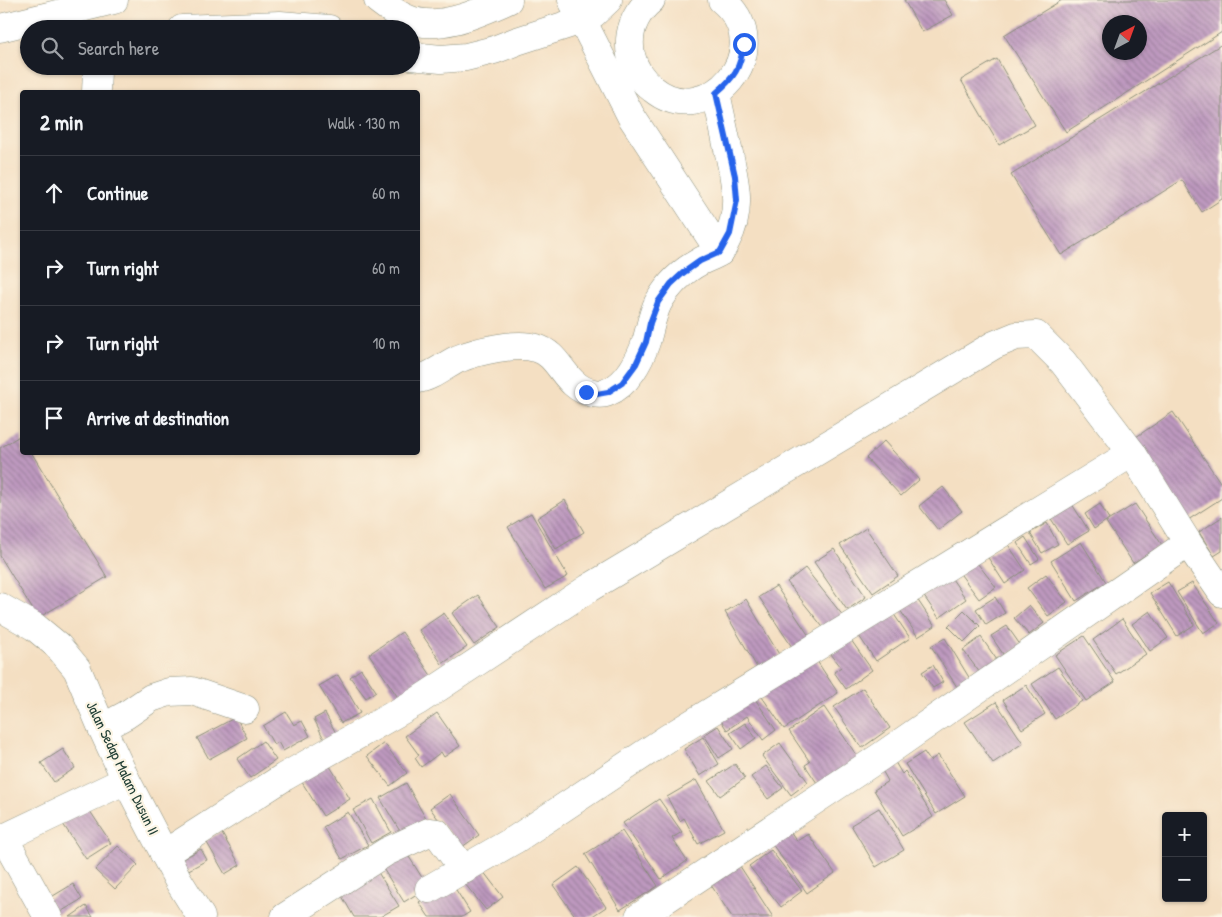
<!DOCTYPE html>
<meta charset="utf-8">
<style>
:root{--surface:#171b24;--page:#20242c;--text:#f1f3f6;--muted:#9ea1a6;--line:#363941}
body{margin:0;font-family:"Patrick Hand",sans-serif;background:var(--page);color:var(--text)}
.controls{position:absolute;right:15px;bottom:15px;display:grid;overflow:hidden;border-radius:5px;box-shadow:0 1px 4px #0004}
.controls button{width:45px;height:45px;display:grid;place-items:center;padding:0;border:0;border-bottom:1px solid var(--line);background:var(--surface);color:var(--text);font:25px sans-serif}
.compass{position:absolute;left:1102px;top:15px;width:45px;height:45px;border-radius:50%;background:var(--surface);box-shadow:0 1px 4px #0004;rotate:41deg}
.stop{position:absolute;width:15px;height:15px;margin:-11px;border:4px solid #2563eb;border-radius:50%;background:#fff}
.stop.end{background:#2563eb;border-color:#fff;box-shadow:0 1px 5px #0008}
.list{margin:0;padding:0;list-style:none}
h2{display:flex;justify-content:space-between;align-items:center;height:65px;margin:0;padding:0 20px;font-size:21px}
h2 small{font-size:16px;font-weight:400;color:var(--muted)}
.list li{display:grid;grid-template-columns:32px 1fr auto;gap:15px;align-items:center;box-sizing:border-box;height:75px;padding:0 20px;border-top:1px solid var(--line)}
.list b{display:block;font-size:19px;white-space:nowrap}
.list em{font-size:16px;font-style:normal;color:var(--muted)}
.icon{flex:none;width:28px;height:28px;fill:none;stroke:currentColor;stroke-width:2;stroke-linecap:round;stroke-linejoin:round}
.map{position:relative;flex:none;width:1222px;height:917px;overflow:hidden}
.search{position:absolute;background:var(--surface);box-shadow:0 1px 4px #0004;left:20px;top:20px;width:400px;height:55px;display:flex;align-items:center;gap:12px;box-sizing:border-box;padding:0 18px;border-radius:28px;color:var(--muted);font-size:19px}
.panel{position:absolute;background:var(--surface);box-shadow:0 1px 4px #0004;left:20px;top:90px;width:400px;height:365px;border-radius:5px}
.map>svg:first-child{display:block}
.building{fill:url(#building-back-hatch);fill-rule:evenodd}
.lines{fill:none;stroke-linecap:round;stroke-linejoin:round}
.minor-casing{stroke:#8a8e7b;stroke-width:29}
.minor{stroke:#fff;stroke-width:28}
.route{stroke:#2563eb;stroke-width:6}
.labels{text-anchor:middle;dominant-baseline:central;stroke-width:4.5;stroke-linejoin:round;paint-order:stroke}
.street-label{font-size:15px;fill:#1f3d34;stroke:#fcf5e5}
</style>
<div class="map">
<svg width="1222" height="917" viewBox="0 0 1222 917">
<defs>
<pattern id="building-back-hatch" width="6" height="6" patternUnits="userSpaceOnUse" patternTransform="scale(1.25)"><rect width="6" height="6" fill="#be99bf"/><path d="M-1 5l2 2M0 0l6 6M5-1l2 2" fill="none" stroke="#9a7e9c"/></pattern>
</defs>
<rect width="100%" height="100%" fill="#fcf5e5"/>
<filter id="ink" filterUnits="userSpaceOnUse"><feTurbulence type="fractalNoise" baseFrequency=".02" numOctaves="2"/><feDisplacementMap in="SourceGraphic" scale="10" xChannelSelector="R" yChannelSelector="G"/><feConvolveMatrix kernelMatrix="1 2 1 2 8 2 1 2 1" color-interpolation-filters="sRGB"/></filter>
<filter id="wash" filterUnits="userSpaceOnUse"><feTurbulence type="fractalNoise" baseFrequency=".0096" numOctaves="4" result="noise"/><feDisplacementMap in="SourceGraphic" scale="20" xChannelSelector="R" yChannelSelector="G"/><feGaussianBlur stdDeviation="1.12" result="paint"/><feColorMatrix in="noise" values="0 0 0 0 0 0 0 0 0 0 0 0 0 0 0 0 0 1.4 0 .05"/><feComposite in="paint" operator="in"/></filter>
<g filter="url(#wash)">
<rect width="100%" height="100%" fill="#f4dfc2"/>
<g id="blocks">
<g class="building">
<polygon points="904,0 944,0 953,15 922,32"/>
<path d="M1062,0H1222V32L1066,132L1004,35ZM1110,22H1140V52H1110Z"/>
<polygon points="1222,44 1222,199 1202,212 1182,180 1061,255 1011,175"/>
<polygon points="997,59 1035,125 999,145 961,80"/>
<polygon points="1173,412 1222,485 1222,498 1188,520 1133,439"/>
<polygon points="21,435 22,438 22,452 31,452 107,577 38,618 0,556 0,448"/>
<polygon points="884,441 919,480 901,496 866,458"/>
<polygon points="943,487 962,511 938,530 919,506"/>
<polygon points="565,500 584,532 556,549 537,518"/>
<polygon points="1070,501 1089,531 1067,544 1048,514"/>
<polygon points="1100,504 1109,519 1094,529 1085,514"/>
<polygon points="1135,504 1162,545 1133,563 1106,522"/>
<polygon points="531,513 568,576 545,589 508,527"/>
<polygon points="1222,517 1222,551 1214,556 1199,532"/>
<polygon points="1047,523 1058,544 1042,553 1030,533"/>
<polygon points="866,528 898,576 873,593 840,545"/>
<polygon points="1025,537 1039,559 1031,564 1017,543"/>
<polygon points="1081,542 1106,582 1076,601 1051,561"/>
<polygon points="1007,543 1025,570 1005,584 987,556"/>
<polygon points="834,549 866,597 847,610 814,562"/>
<polygon points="974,559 996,587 979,599 958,571"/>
<polygon points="805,568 844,617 826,631 787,582"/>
<polygon points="1046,574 1067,602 1048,616 1027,588"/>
<polygon points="950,576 966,599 939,618 923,595"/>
<polygon points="1168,582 1194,625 1177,636 1150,593"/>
<polygon points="1192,583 1219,623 1203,633 1177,592"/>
<polygon points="776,586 811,639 794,650 759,597"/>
<polygon points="478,595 500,627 474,645 452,613"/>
<polygon points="995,597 1005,613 986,625 976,609"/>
<polygon points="746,599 780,656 758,669 725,612"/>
<polygon points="917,599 935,626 918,637 900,610"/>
<polygon points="1029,605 1044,623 1029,635 1014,618"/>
<polygon points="964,610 980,626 964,642 948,626"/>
<polygon points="1150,611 1168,638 1150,651 1132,624"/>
<polygon points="444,613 467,647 442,664 419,630"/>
<polygon points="893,613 910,638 876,661 859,636"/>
<polygon points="1122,619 1146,654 1116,674 1093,640"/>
<polygon points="1007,626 1021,646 1005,657 991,636"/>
<polygon points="402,632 432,677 399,699 369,654"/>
<polygon points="1084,636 1115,682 1086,701 1055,655"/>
<polygon points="981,637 997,660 980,673 963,650"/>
<polygon points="945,638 970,679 957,687 931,646"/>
<polygon points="851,640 872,670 846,689 834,672 841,667 831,654"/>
<polygon points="815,658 838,693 784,729 760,694"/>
<polygon points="933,665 943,682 933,688 922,672"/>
<polygon points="1058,667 1082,701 1055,719 1032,684"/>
<polygon points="361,669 376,691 366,698 350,677"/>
<polygon points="338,675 360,713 341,723 319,686"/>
<polygon points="1026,685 1045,714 1022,729 1003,700"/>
<polygon points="863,688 890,728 862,748 834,707"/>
<polygon points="753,696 776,730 763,740 747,716 727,730 720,719"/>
<polygon points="996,702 1023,743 993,763 965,722"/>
<polygon points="824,707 861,762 821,789 805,765 810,762 789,731"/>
<polygon points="286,712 294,725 302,721 310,736 283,751 278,742 274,745 263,726"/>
<polygon points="325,713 337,735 325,741 314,719"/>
<polygon points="437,713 460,746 444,757 441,752 421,767 415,758 419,755 405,736"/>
<polygon points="236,717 247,738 209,759 197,738"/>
<polygon points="745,723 756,738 741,749 730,733"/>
<polygon points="718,726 733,749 719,758 704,735"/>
<polygon points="703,737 719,764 700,776 684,749"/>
<polygon points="263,741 276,760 250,778 237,759"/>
<polygon points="384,743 407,773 390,786 367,756"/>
<polygon points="780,743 808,782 791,795 762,756"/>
<polygon points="63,749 75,768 54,782 41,763"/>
<polygon points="924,752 930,761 938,755 965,796 936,814 905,764"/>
<polygon points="892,757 902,774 905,771 933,817 902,836 874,790 888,781 879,765"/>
<polygon points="328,763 350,799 323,816 300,779"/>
<polygon points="735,764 745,778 720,796 709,781"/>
<polygon points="766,766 783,788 768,799 751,777"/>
<polygon points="696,780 724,830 698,844 684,818 680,821 667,797"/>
<polygon points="406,783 426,819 401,833 380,798"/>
<polygon points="450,794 479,835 462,847 444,827 430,808"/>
<polygon points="373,799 391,832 371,843 353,810"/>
<polygon points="659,799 682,832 672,838 687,861 661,879 623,823"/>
<polygon points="86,805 111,843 86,859 61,821"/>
<polygon points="879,808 904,850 876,867 851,825"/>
<polygon points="348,812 368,845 342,859 323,827"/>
<polygon points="622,831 658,886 620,910 585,854"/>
<polygon points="790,831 797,841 808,834 835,873 807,893 772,844"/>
<polygon points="221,832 240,865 225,874 206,841"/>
<polygon points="118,846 138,865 115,889 95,870"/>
<polygon points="201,849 207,860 183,873 177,862"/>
<polygon points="771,850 802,891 781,907 749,866"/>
<polygon points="406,852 428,887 404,902 382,867"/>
<polygon points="736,860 773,917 732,917 707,879"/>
<polygon points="374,866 399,906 380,917 354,917 342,896"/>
<polygon points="578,867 606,907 591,917 576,917 553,885"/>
<polygon points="483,871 503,897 486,910 465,884"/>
<polygon points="451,882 470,912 462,917 429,917 419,902"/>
<polygon points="73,884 82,899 57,914 48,899"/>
<polygon points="86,906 93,917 70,917"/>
</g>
</g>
</g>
<g filter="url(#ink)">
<use href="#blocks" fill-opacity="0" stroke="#8a8e7b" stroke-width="1"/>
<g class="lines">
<defs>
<g id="minor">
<path d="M378,0C387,7 398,15 408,19C439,32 480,12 508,0"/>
<polyline points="572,0 582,20 593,14 608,0"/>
<path d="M651,0C634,14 627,34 631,55C634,69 641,80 653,89C707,133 781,50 722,0"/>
<polyline points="0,28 114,0"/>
<polyline points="182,29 280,25 329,29"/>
<polyline points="411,56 441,59 466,57 494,50 517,41 582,20 631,116 720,252"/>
<polyline points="96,92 97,71 99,66"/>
<path d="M418,379C432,377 445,365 458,359C477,351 516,342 536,348C561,354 563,387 593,393C598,394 604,394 608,392C627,385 640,360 646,342C650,329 652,315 658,303C668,285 684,270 701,261C707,258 713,256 718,253C722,251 724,245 726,241C743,211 735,180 728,149C724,130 720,112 716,93"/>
<polyline points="0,607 35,627 58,646 77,669 102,728 126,780 178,880 201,917"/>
<polyline points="102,728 126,715 151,698 169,692 192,691 245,709"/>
<polyline points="4,838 48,917"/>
<polyline points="0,840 126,780"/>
<polyline points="164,854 284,777 418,701 589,588 994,345 1016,336 1036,335 1063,362 1132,453 1188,543 1222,593"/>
<polyline points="429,889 516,839 668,738 1132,453"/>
<polyline points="285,917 386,852 429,832 437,833 464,870"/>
<polyline points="639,917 880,757 1188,543"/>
</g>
</defs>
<use href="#minor" class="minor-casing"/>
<use href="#minor" class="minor"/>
</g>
</g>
<g class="lines" filter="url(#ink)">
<path class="route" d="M586,392L597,394L608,392L622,383L636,364L646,342L650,323L658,302L671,284L683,273L700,261L720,252L730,234L737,200L735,176L716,93C735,77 740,68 744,44"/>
</g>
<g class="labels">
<g class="street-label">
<text transform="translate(123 768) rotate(64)">Jalan Sedap Malam Dusun II</text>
</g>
</g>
</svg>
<div class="controls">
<button>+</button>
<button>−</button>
</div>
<svg class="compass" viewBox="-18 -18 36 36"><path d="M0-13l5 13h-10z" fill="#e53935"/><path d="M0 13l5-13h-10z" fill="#9ea1a6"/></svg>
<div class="stop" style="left:744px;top:44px"></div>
<div class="stop end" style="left:586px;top:392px"></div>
<div class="search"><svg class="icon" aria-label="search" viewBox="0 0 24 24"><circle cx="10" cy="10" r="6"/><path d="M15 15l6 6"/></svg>Search here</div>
<section class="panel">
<h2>2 min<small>Walk · 130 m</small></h2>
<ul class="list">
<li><svg class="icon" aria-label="ahead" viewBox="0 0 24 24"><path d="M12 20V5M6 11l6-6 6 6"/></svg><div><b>Continue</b></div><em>60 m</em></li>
<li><svg class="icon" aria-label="right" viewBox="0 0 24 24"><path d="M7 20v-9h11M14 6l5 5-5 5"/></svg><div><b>Turn right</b></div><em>60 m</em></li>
<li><svg class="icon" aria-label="right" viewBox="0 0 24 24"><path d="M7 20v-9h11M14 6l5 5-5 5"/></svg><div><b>Turn right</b></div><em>10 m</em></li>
<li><svg class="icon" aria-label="arrive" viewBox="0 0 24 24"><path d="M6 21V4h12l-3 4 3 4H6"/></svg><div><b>Arrive at destination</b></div></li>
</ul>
</section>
</div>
